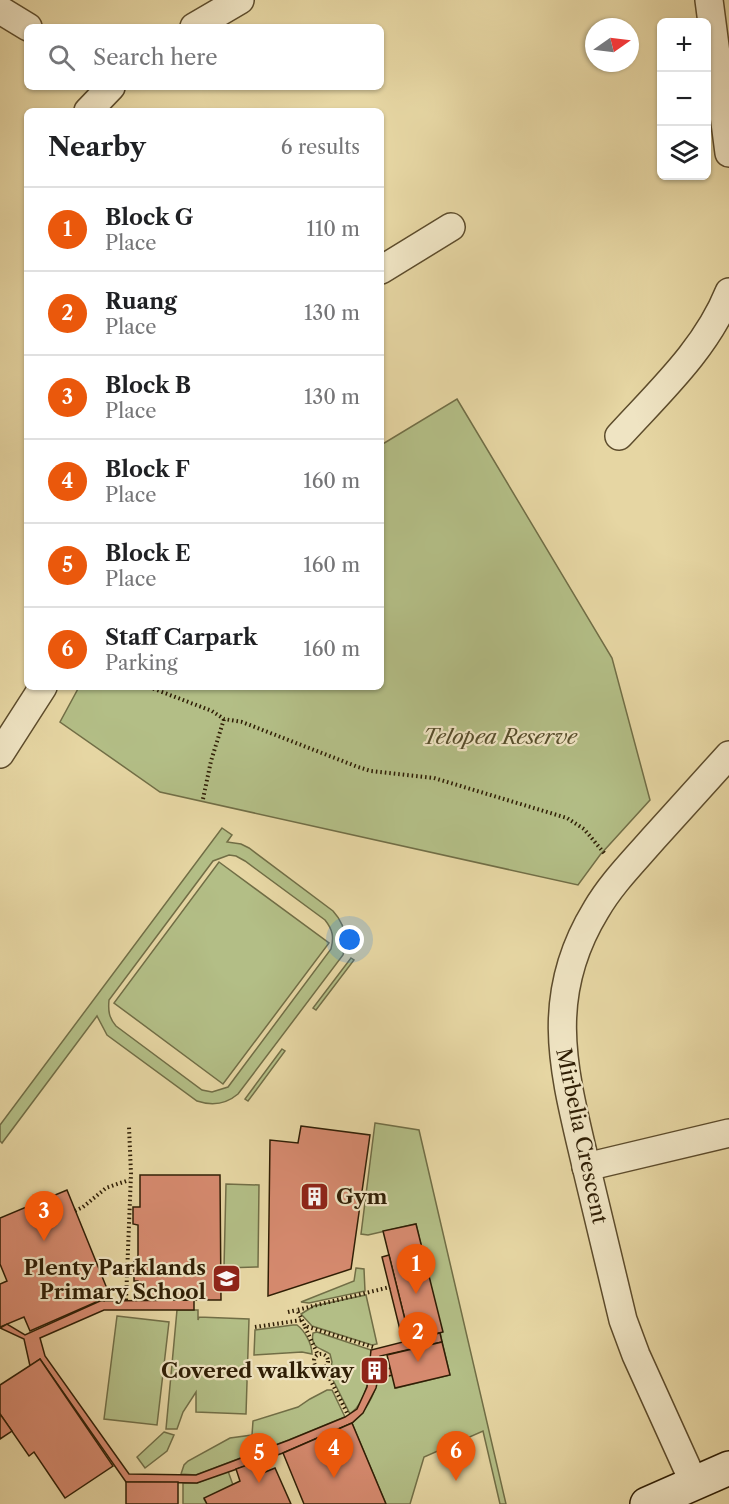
<!DOCTYPE html>
<meta charset="utf-8">
<style>
:root{--surface:#fff;--page:#f2f2f2;--text:#202124;--muted:#757577;--line:#e0e0e0;--accent:#ea580c}
body{margin:0;font-family:"Libre Caslon Text",serif;background:var(--page);color:var(--text)}
.controls{position:absolute;right:18px;top:18px;display:grid;overflow:hidden;border-radius:9px;box-shadow:0 2px 4px #0004}
.controls button{width:54px;height:54px;display:grid;place-items:center;padding:0;border:0;border-bottom:2px solid var(--line);background:var(--surface);color:var(--text);font:30px sans-serif}
.compass{position:absolute;left:585px;top:18px;width:54px;height:54px;border-radius:50%;background:var(--surface);box-shadow:0 2px 4px #0004;rotate:76deg}
.you{position:absolute;left:350px;top:940px;width:21px;height:21px;margin:-15px;border:4px solid #fff;border-radius:50%;background:#1a73e8;box-shadow:0 0 0 9px #1a73e833}
.badge{display:grid;place-items:center;width:39px;height:39px;border-radius:50%;background:var(--accent);color:#fff;font-size:20px;font-weight:700}
.pin{position:absolute;translate:-50% -50px;filter:drop-shadow(0 2px 3px #0008)}
.pin::after{content:'';position:absolute;top:32px;width:21px;height:18px;background:inherit;clip-path:polygon(0 0,100% 0,50% 100%)}
.list{margin:0;padding:0;list-style:none}
h2{display:flex;justify-content:space-between;align-items:center;height:78px;margin:0;padding:0 24px;font-size:26px}
h2 small{font-size:20px;font-weight:400;color:var(--muted)}
.list li{display:grid;grid-template-columns:39px 1fr auto;gap:18px;align-items:center;box-sizing:border-box;height:84px;padding:0 24px;border-top:2px solid var(--line)}
.list b{display:block;font-size:22px;white-space:nowrap}
.list p{margin:0;font-size:20px;white-space:nowrap;color:var(--muted)}
.list em{font-size:20px;font-style:normal;color:var(--muted)}
.icon{flex:none;width:33px;height:33px;fill:none;stroke:currentColor;stroke-width:2;stroke-linecap:round;stroke-linejoin:round}
.map{position:relative;flex:none;width:729px;height:1504px;overflow:hidden}
.search{position:absolute;background:var(--surface);box-shadow:0 2px 4px #0004;left:24px;top:24px;width:360px;height:66px;display:flex;align-items:center;gap:15px;box-sizing:border-box;padding:0 21px;border-radius:9px;color:var(--muted);font-size:22px}
.panel{position:absolute;background:var(--surface);box-shadow:0 2px 4px #0004;left:24px;top:108px;width:360px;height:582px;border-radius:9px}
.map>svg:first-child{display:block}
.green{fill:#b3be86;stroke:#716e46;stroke-width:1.5;fill-rule:evenodd}
.building{fill:#d68a6f;stroke:#2f1e05;stroke-width:1.5}
.lines{fill:none;stroke-linecap:round;stroke-linejoin:round}
.street-casing{stroke:#5d4c2c;stroke-width:30}
.secondary-casing{stroke:#2f1e05;stroke-width:36}
.path{stroke:#2f1e05;stroke-width:4;stroke-dasharray:1.5 3;stroke-linecap:butt}
.street{stroke:#efe4c3;stroke-width:27}
.secondary{stroke:#efe4c3;stroke-width:33}
.labels{text-anchor:middle;dominant-baseline:central;stroke-width:4.5;stroke-linejoin:round;paint-order:stroke}
.park-label{font-size:21px;font-style:italic;fill:#574e2c;stroke:#efe4c3}
.street-label{font-size:21px;fill:#2f1e05;stroke:#efe4c3}
.poi-label{font-size:21px;font-weight:bold;fill:#2f1e05;stroke:#efe4c3;text-anchor:end}
</style>
<div class="map">
<svg width="729" height="1504" viewBox="0 0 729 1504">
<rect width="100%" height="100%" fill="#e6d6a3"/>
<filter id="stains"><feTurbulence type="fractalNoise" baseFrequency=".00333" numOctaves="4"/><feColorMatrix values="0 0 0 0 .2 0 0 0 0 .09 0 0 0 0 .02 0 0 0 .5 -.17"/></filter>
<radialGradient id="worn" r=".72"><stop offset=".6" stop-color="#630" stop-opacity="0"/><stop offset="1" stop-color="#630" stop-opacity=".3"/></radialGradient>
<g class="green">
<polygon points="457,399 612,658 650,800 600,855 578,885 160,792 60,722 79,687 381,687 381,445"/>
<path d="M222,828L232,835L227,842L241,844L249,848L333,911C345,924 348,938 343,955L238,1094C225,1105 212,1106 197,1101L107,1035L97,1016L2,1143L0,1141V1125ZM229,855L236,856L245,861L325,920C333,930 334,937 331,949L228,1087L212,1092L202,1090L116,1026C109,1018 108,1011 109,1000L213,861Z"/>
<polygon points="219,862 329,943 223,1084 114,1003"/>
<polygon points="351,958 354,960 316,1010 313,1008"/>
<polygon points="282,1049 285,1051 248,1101 245,1099"/>
<path d="M375,1123L419,1130L506,1504H500L483,1431L424,1457L410,1504H386L352,1423C366,1411 374,1396 378,1379L392,1375L396,1388L450,1375L440,1333L442,1332L416,1224L368,1235L361,1234Z"/>
<polygon points="226,1184 259,1185 258,1267 224,1268"/>
<polygon points="356,1268 364,1269 365,1291 309,1303 301,1302 354,1281"/>
<polygon points="366,1295 377,1344 372,1345 312,1326 301,1314 314,1306"/>
<polygon points="177,1310 198,1310 198,1320 199,1317 249,1319 246,1414 196,1412 196,1392 183,1412 177,1429 166,1429"/>
<polygon points="117,1316 169,1322 157,1425 104,1419"/>
<path d="M293,1325H297C305,1331 312,1344 312,1354L302,1352L254,1355L255,1330Z"/>
<path d="M317,1332L371,1350C370,1371 369,1400 350,1414L330,1374L332,1362L330,1354C322,1348 310,1349 313,1333Z"/>
<polygon points="327,1390 332,1390 345,1417 289,1440 196,1475 181,1474 184,1465 188,1461 230,1438 252,1435 253,1421 298,1407 310,1399"/>
<polygon points="164,1432 174,1435 167,1451 145,1468 137,1457"/>
<polygon points="228,1471 233,1485 204,1499 207,1504 183,1504 183,1483 197,1483"/>
</g>
<g class="building">
<polygon points="301,1126 370,1135 351,1269 268,1296 270,1140 298,1143"/>
<polygon points="140,1175 220,1175 221,1300 138,1300 138,1281 134,1281 134,1261 138,1261 138,1225 133,1224 133,1207 140,1207"/>
<polygon points="67,1190 110,1296 30,1331 24,1317 0,1327 0,1284 7,1281 0,1264 0,1218"/>
<polygon points="416,1224 443,1332 410,1340 383,1231"/>
<polygon points="389,1255 410,1340 440,1333 442,1342 380,1356 379,1371 390,1368 392,1375 378,1379 376,1388 363,1413 352,1423 283,1453 197,1483 126,1482 40,1359 30,1366 24,1339 0,1328 7,1324 25,1335 100,1301 194,1300 194,1310 104,1310 40,1338 45,1356 129,1474 196,1475 289,1440 345,1417 357,1409 367,1387 371,1350 403,1342 382,1257"/>
<polygon points="442,1342 450,1375 395,1388 387,1355"/>
<polygon points="40,1359 113,1466 65,1498 34,1452 29,1456 0,1414 0,1385"/>
<polygon points="0,1414 12,1431 0,1439"/>
<polygon points="352,1423 386,1504 304,1504 283,1453"/>
<polygon points="253,1463 258,1475 275,1468 291,1504 207,1504 204,1498 240,1481 236,1469"/>
<rect x="126" y="1482" width="52" height="22"/>
</g>
<g class="lines">
<defs>
<g id="street">
<polyline points="709,0 729,153"/>
<polyline points="0,10 28,27"/>
<polyline points="194,27 240,0"/>
<polyline points="88,111 111,87"/>
<polyline points="381,270 451,227"/>
<path d="M619,436C660,391 706,349 729,292"/>
<polyline points="0,754 43,687"/>
<polyline points="586,1167 729,1133"/>
<path d="M694,1483L636,1355L623,1320C611,1270 599,1220 587,1170C565,1075 541,1000 596,910C611,884 633,862 653,839C678,811 704,783 729,755"/>
</g>
<polyline id="secondary" points="647,1504 729,1468"/>
</defs>
<use href="#street" class="street-casing"/>
<use href="#secondary" class="secondary-casing"/>
<g class="path">
<polyline points="149,687 212,711 224,719 242,722 358,767 371,771 434,778 567,818 584,829 605,854"/>
<polyline points="203,799 211,761 224,719"/>
<polyline points="75,1211 83,1207 106,1188 129,1180"/>
<polyline points="126,1300 131,1174 129,1127"/>
<polyline points="288,1312 297,1310"/>
<polyline points="255,1327 302,1320"/>
<polyline points="305,1327 318,1355"/>
<polyline points="373,1347 305,1326 297,1310 390,1287"/>
<circle cx="321" cy="1361" r="7"/>
<polyline points="324,1367 348,1415"/>
</g>
<use href="#street" class="street"/>
<use href="#secondary" class="secondary"/>
</g>
<defs>
<symbol id="building-square" viewBox="-11 -11 22 22"><rect x="-9" y="-9" width="18" height="18" rx="4" fill="#8f2418" stroke="#efe4c3"/><path d="M-4-6H4V6H1V3H-1V6H-4ZM-2.5-4.3h1.7v1.8h-1.7ZM.8-4.3h1.7v1.8H.8ZM-2.5-1h1.7V.8h-1.7ZM.8-1h1.7V.8H.8Z" fill="#fff"/></symbol>
<symbol id="school-square" viewBox="-11 -11 22 22"><rect x="-9" y="-9" width="18" height="18" rx="4" fill="#8f2418" stroke="#efe4c3"/><path d="M0-5L7-2L0 1L-7-2ZM-4 1L0 2.5L4 1V4Q0 6-4 4Z" fill="#fff"/></symbol>
</defs>
<g fill-rule="evenodd">
<use href="#building-square" x="298" y="1180" width="33" height="33"/>
<use href="#school-square" x="210" y="1262" width="33" height="33"/>
<use href="#building-square" x="358" y="1354" width="33" height="33"/>
</g>
<g class="labels">
<g class="park-label">
<text x="500" y="736">Telopea Reserve</text>
</g>
<g class="street-label">
<text transform="translate(582 1136) rotate(78)">Mirbelia Crescent</text>
</g>
<g class="poi-label">
<text x="336" y="1196" text-anchor="start">Gym</text>
<text x="206" y="1267">Plenty Parklands<tspan x="206" dy="24">Primary School</tspan></text>
<text x="354" y="1370">Covered walkway</text>
</g>
</g>
<rect width="100%" height="100%" filter="url(#stains)"/>
<rect width="100%" height="100%" fill="url(#worn)"/>
</svg>
<div class="controls">
<button>+</button>
<button>−</button>
<button><svg class="icon" aria-label="layers" viewBox="0 0 24 24"><path d="M12 4l9 5-9 5-9-5zM3 14l9 5 9-5"/></svg></button>
</div>
<svg class="compass" viewBox="-18 -18 36 36"><path d="M0-13l5 13h-10z" fill="#e53935"/><path d="M0 13l5-13h-10z" fill="#757577"/></svg>
<div class="you"></div>
<div class="pin badge" style="left:416px;top:1294px">1</div>
<div class="pin badge" style="left:418px;top:1362px">2</div>
<div class="pin badge" style="left:44px;top:1241px">3</div>
<div class="pin badge" style="left:334px;top:1478px">4</div>
<div class="pin badge" style="left:259px;top:1483px">5</div>
<div class="pin badge" style="left:456px;top:1481px">6</div>
<div class="search"><svg class="icon" aria-label="search" viewBox="0 0 24 24"><circle cx="10" cy="10" r="6"/><path d="M15 15l6 6"/></svg>Search here</div>
<section class="panel">
<h2>Nearby<small>6 results</small></h2>
<ul class="list">
<li><span class="badge">1</span><div><b>Block G</b><p>Place</p></div><em>110 m</em></li>
<li><span class="badge">2</span><div><b>Ruang</b><p>Place</p></div><em>130 m</em></li>
<li><span class="badge">3</span><div><b>Block B</b><p>Place</p></div><em>130 m</em></li>
<li><span class="badge">4</span><div><b>Block F</b><p>Place</p></div><em>160 m</em></li>
<li><span class="badge">5</span><div><b>Block E</b><p>Place</p></div><em>160 m</em></li>
<li><span class="badge">6</span><div><b>Staff Carpark</b><p>Parking</p></div><em>160 m</em></li>
</ul>
</section>
</div>
